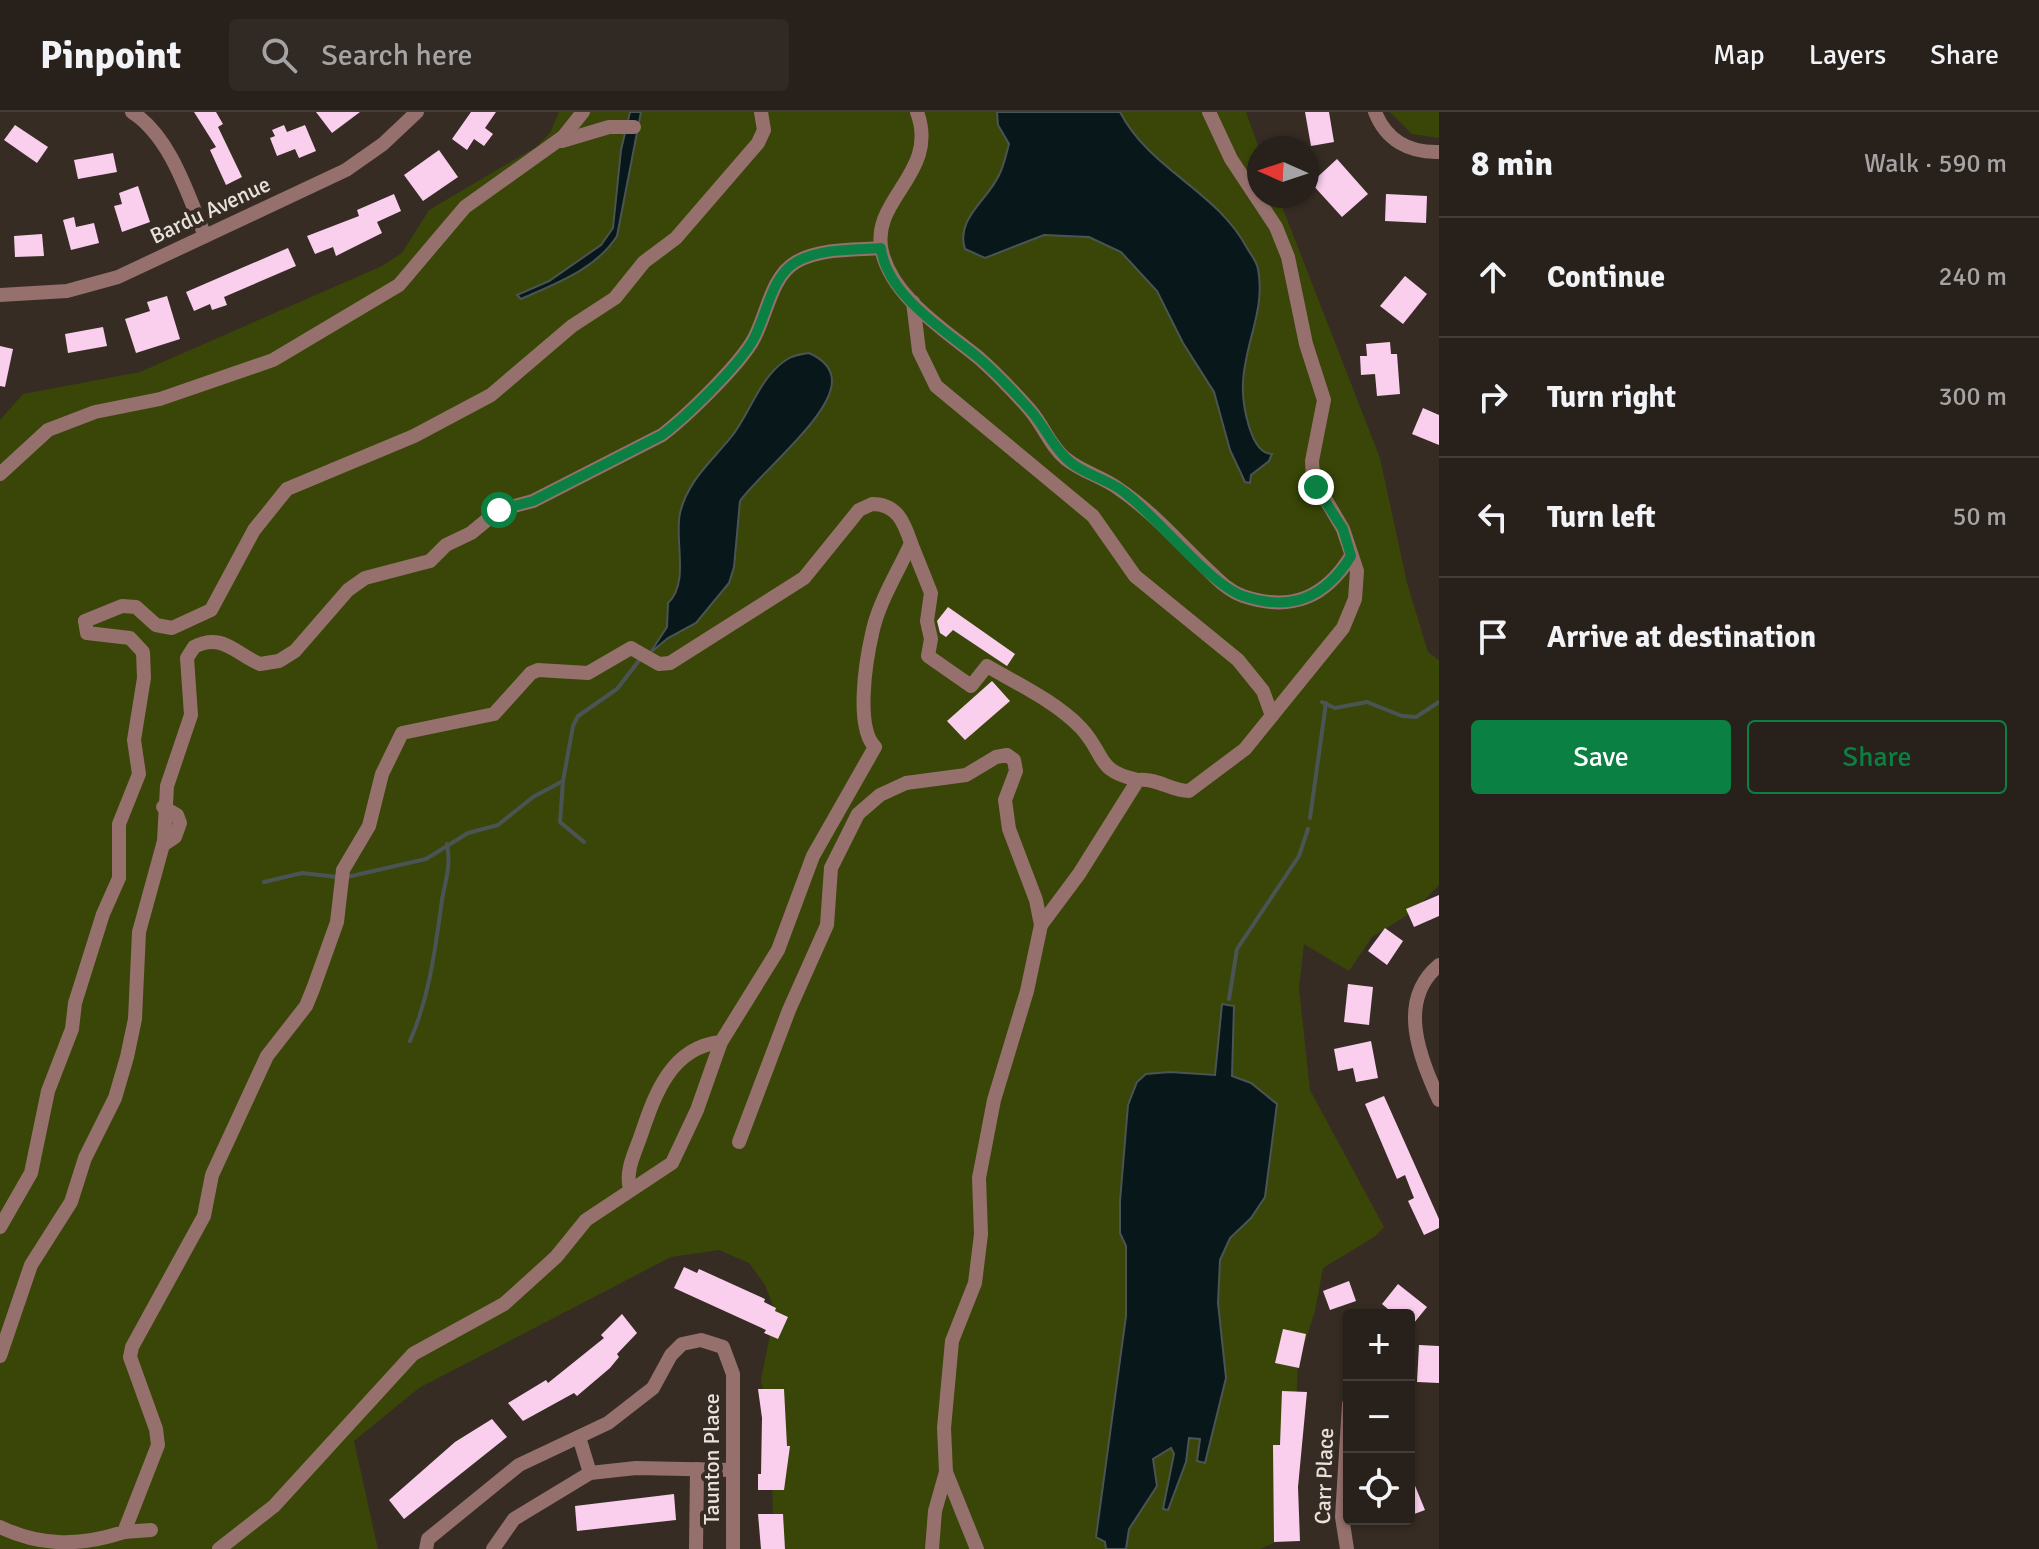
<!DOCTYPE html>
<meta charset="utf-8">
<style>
:root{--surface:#28211b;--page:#302924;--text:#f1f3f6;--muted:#a5a3a3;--line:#443e3a;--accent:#0b8043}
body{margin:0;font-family:Signika,sans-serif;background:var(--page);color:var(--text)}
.controls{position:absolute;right:24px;bottom:24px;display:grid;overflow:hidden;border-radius:8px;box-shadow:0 2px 6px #0004}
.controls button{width:72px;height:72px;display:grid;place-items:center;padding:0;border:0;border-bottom:2px solid var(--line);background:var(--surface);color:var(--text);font:40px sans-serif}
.compass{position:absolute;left:1247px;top:24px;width:72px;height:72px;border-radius:50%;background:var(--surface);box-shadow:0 2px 6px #0004;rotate:273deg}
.stop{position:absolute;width:24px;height:24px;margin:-18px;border:6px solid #0b8043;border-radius:50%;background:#fff}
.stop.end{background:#0b8043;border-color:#fff;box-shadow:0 2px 8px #0008}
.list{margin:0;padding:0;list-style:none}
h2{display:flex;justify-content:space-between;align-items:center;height:104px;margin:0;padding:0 32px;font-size:34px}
h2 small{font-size:26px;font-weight:400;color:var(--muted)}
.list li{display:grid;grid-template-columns:52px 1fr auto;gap:24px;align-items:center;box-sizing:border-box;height:120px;padding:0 32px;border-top:2px solid var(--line)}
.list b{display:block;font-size:30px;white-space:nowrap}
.list em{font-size:26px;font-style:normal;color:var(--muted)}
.actions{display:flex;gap:16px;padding:24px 32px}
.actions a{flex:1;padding:18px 0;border:2px solid var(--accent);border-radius:8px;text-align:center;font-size:28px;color:var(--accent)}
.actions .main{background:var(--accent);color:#fff}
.icon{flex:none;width:44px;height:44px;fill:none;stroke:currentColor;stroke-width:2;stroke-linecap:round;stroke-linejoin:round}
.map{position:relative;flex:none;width:1439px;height:1437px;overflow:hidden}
header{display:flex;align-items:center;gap:48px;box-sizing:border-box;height:112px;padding:0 40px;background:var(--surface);border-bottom:2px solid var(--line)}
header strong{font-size:38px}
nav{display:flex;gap:44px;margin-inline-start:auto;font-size:28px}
.search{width:560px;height:72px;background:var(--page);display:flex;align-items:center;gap:20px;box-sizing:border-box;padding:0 28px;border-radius:8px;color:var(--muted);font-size:30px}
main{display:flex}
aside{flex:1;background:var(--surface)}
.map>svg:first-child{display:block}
.green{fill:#394607}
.water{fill:#08171a;stroke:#4b5454;stroke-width:2}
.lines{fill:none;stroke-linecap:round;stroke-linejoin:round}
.stream{stroke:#4b5454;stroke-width:4}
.building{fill:#facfee}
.minor{stroke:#95706d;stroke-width:14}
.route{stroke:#0b8043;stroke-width:10}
.labels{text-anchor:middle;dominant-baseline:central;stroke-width:8;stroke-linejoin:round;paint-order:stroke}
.street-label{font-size:22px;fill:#e8e1dc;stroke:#362c24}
</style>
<header>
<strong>Pinpoint</strong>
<div class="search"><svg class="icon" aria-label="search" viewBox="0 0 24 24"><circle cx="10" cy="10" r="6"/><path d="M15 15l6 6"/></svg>Search here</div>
<nav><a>Map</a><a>Layers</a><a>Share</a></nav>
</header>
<main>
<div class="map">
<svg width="1439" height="1437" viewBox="0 0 1439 1437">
<rect width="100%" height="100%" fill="#362c24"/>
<g class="green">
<polygon points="559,0 1246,0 1259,36 1259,84 1278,84 1380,346 1407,471 1428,540 1439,548 1439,773 1414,799 1372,825 1349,859 1304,832 1299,876 1310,978 1384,1115 1374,1125 1323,1156 1315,1199 1298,1252 1295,1314 1278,1429 1260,1437 773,1437 772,1331 761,1267 775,1199 765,1173 749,1151 719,1138 671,1145 419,1276 354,1329 378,1437 0,1437 0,308 23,282 140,260 382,154 402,141 429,98 536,35 550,21"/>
<polygon points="1390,0 1439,0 1439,26 1412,22"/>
</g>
<g class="water">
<path d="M630,0H641L617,124C596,157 557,171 521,187L517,183L549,169L601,133L613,116L621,38Z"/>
<path d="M997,0H1120C1150,58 1216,78 1247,136C1251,143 1257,150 1258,157C1266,198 1244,233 1243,271C1242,291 1250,342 1272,342L1269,349L1251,363L1250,371L1245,370L1230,338L1214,280L1183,231L1157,179L1121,140L1089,125L1044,123L985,146L965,137C955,107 988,88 999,63C1004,54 1006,42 1009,32L998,13Z"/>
<path d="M809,241C820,246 832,255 832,269C832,304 760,361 740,389L734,455L729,471L696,511L668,526L650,541L667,515L668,491C690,471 674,428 680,401C688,368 712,349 732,324C750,301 760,265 786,248C793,243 801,242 809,241Z"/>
<polygon points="1222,892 1234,894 1232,964 1251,971 1277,992 1265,1085 1251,1106 1230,1126 1220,1148 1218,1191 1226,1266 1205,1351 1197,1349 1200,1327 1189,1326 1186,1350 1168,1398 1163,1397 1174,1342 1171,1336 1153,1347 1157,1374 1129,1417 1126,1437 1106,1437 1105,1430 1096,1425 1126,1204 1126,1134 1120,1121 1120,1089 1128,993 1137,970 1146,962 1170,960 1215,963"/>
</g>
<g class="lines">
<g class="stream">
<polyline points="1322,590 1335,596 1367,590 1402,604 1416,605 1439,590"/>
<polyline points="563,669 560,710 584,730"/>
<polyline points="1310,706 1326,591"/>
<polyline points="347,765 426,747 468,721 498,713 533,685 563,669 573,614 578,604 617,577 641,546"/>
<polyline points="264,770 302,761 337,765"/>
<polyline points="1229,887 1237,837 1299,744 1308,717"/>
<path d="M410,929C430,883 435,838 442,788C446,765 451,756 447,732"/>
</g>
</g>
<g class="building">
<polygon points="194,0 216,0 223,12 218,15 242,65 226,73 210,38 216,35"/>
<polygon points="316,0 360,0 332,21"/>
<polygon points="471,0 496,0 485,16 493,22 484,34 474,27 467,38 452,27"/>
<polygon points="1305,0 1329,0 1334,30 1311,34"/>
<polygon points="15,13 48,35 37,51 4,28"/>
<polygon points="284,13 287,20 305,13 316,39 299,46 295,37 277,44 270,26 275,24 272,18"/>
<polygon points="439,38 458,65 423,89 404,63"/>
<polygon points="113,41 117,60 78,67 74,48"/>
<polygon points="1337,47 1368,82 1342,105 1311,71"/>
<polygon points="138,74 150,110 122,120 114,94 122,92 119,81"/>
<polygon points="394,82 401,99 377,110 382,121 336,144 333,135 315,142 307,124 359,104 357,98"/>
<polygon points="1386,82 1427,84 1426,111 1385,109"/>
<polygon points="74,105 76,115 94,111 99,131 71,138 63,108"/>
<polygon points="42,122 44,144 15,145 14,124"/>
<polygon points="288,136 296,154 224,185 227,193 212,198 210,192 194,199 186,180"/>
<polygon points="1405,164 1427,182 1403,212 1380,194"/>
<polygon points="167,184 180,227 136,241 125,207 150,199 147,190"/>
<polygon points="103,215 107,234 68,241 65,222"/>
<polygon points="1390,230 1391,242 1397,242 1400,282 1377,284 1375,262 1361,263 1360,244 1367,244 1366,232"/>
<polygon points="0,234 13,237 5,275 0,274"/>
<polygon points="1423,296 1439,303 1439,333 1412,322"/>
<polygon points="948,495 1015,542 1007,554 953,518 946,525 940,521 937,509"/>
<polygon points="992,569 1010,589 965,628 947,609"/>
<polygon points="1439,783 1439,804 1414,815 1406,797"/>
<polygon points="1385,816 1403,829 1387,853 1368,839"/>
<polygon points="1348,872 1373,875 1369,913 1344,910"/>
<polygon points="1371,929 1378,966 1356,970 1353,956 1338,959 1334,937"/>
<polygon points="1384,984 1439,1107 1439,1116 1424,1123 1408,1089 1414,1086 1405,1063 1397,1067 1365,992"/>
<polygon points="684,1155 697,1161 699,1157 765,1187 764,1190 776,1196 775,1199 788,1205 778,1227 764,1221 766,1218 674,1176"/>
<polygon points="1349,1169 1356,1189 1330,1198 1323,1179"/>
<polygon points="1398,1172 1427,1195 1409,1217 1409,1203 1395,1203 1382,1192"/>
<polygon points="622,1202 637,1221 617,1242 619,1245 610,1256 577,1284 574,1281 523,1309 508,1291 546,1268 548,1271 604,1226 601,1223"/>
<polygon points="1283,1217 1306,1222 1299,1256 1275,1251"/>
<polygon points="1419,1233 1439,1234 1439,1271 1417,1270"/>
<polygon points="758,1277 784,1277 787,1334 790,1334 784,1378 758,1378 758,1362 761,1362 762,1306"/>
<polygon points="1282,1279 1307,1280 1298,1375 1300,1429 1274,1430 1273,1333 1280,1333"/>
<polygon points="492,1307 507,1325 404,1407 389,1388 455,1330"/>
<polygon points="1409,1359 1425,1398 1409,1404"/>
<polygon points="674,1382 676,1408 577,1419 575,1394"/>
<polygon points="758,1402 783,1402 785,1437 761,1437"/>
</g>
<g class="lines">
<g class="minor">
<path d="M132,0C171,25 188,83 205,124"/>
<path d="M917,0C940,62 869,87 882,140C893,186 945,218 979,246C997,262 1015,281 1030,298C1043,313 1051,335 1066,347C1082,360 1103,365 1119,377C1153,400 1179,431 1209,459C1219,469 1229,479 1243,484C1291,500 1325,486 1351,444"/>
<path d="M1375,0C1386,28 1409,41 1439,40"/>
<polyline points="562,29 609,15 634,15"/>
<polyline points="0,183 67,179 118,165 346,58 383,32 417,0"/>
<polyline points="913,190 919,239 936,274 1093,404 1135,464 1238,548 1263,579 1272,604"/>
<polyline points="0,362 48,318 95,300 160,287 273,248 399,173 465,95 563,25 583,0"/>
<path d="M911,431L931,481L927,509L931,527L928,544L971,574L987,554C1018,572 1056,590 1081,616C1106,643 1095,659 1138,668"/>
<polyline points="163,733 175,725 180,711 177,703 163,695"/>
<path d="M1439,853C1396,889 1420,945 1439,988"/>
<polyline points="739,1030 789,898 827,813 831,756 858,702 880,683 906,671 966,663 996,645 1007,643 1014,648 1016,659 1005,688 1009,717 1036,788 1041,813"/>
<path d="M630,1077C625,1058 635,1041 641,1023C655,982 671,935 721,930"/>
<polyline points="0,1115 31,1061 48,979 72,917 75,891 103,802 119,766 119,712 139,662 134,628 144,566 143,540 130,526 87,521 85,509 122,494 136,495 156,513 172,516 211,498 254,418 287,377 414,324 491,283 572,214 615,186 644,150 676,126 758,31 764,18 761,0"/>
<path d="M0,1244L31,1153L71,1090L85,1046L115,986L127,945L135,907L139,820L164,729L167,674L191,603L187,546L194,535C222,520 236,542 260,552L279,549L295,539L348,478L365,466L430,449L446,433L471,421L499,398L533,389L662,323C687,304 736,256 752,230C767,205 770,165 796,150C820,136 855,138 881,136"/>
<polyline points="579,1325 590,1361"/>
<polyline points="946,1360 977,1437"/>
<path d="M0,1415C42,1435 81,1434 124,1420L158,1333L156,1317L130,1245L132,1235L204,1104L212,1063L267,944L306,894L313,877L337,810L343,758L369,714L382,662L402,621L494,602L531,561L538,558L588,561L631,536L659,552L670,551L804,466L859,398L872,392C897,392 904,410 911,431C898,460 878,491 872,522C866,548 855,615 875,635L813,744L778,838L721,930L697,998L672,1051L586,1108L556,1145L504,1192L413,1242L274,1394L219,1437"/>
<polyline points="124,1420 151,1418"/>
<polyline points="426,1437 428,1427 519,1353 608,1311 653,1276 671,1243 682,1232 701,1228 723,1235 733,1262 733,1437"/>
<polyline points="493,1437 514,1407 590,1361 636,1356 733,1358"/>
<polyline points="696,1437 697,1357"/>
<path d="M932,1437L935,1399L946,1360L944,1316L952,1229L975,1171L981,1122L979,1066L994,988L1027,879L1041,813L1079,762L1138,668C1158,666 1171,679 1189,679L1245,637L1343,516L1355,487L1357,459L1343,417L1313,366L1312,349L1324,288L1306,232L1288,145L1276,115L1231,47L1209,0"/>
<polyline points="1347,1437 1342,1405 1349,1292"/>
</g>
</g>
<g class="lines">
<path class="route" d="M499,398L533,389L662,323C687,304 736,256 752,230C767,205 770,165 796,150C820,136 855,138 881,136C887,184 946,219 980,247C997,262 1015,281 1031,299C1043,313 1051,330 1063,343C1077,360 1102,365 1120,377C1156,402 1208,472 1243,484C1291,500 1325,486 1351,444L1343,417L1316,375"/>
</g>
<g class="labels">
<g class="street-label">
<text transform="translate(210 98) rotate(-25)">Bardu Avenue</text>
<text transform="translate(711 1347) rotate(-90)">Taunton Place</text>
<text transform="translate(1324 1364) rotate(-88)">Carr Place</text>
</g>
</g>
</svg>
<div class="controls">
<button>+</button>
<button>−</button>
<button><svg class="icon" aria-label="locate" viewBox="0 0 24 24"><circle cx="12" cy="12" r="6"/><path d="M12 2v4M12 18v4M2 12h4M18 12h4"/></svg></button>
</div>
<svg class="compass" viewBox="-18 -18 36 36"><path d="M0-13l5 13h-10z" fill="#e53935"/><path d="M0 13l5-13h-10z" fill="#a5a3a3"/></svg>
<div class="stop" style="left:499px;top:398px"></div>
<div class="stop end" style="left:1316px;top:375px"></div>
</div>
<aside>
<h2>8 min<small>Walk · 590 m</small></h2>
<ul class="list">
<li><svg class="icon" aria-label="ahead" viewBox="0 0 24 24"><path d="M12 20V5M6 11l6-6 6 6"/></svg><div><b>Continue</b></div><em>240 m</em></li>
<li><svg class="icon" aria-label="right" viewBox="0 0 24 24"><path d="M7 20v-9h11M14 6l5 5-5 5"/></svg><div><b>Turn right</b></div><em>300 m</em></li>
<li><svg class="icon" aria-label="left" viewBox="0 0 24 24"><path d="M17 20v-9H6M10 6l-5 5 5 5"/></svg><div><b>Turn left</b></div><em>50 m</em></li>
<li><svg class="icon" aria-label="arrive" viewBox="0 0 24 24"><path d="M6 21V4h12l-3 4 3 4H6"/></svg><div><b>Arrive at destination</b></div></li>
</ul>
<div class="actions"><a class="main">Save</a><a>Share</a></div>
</aside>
</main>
